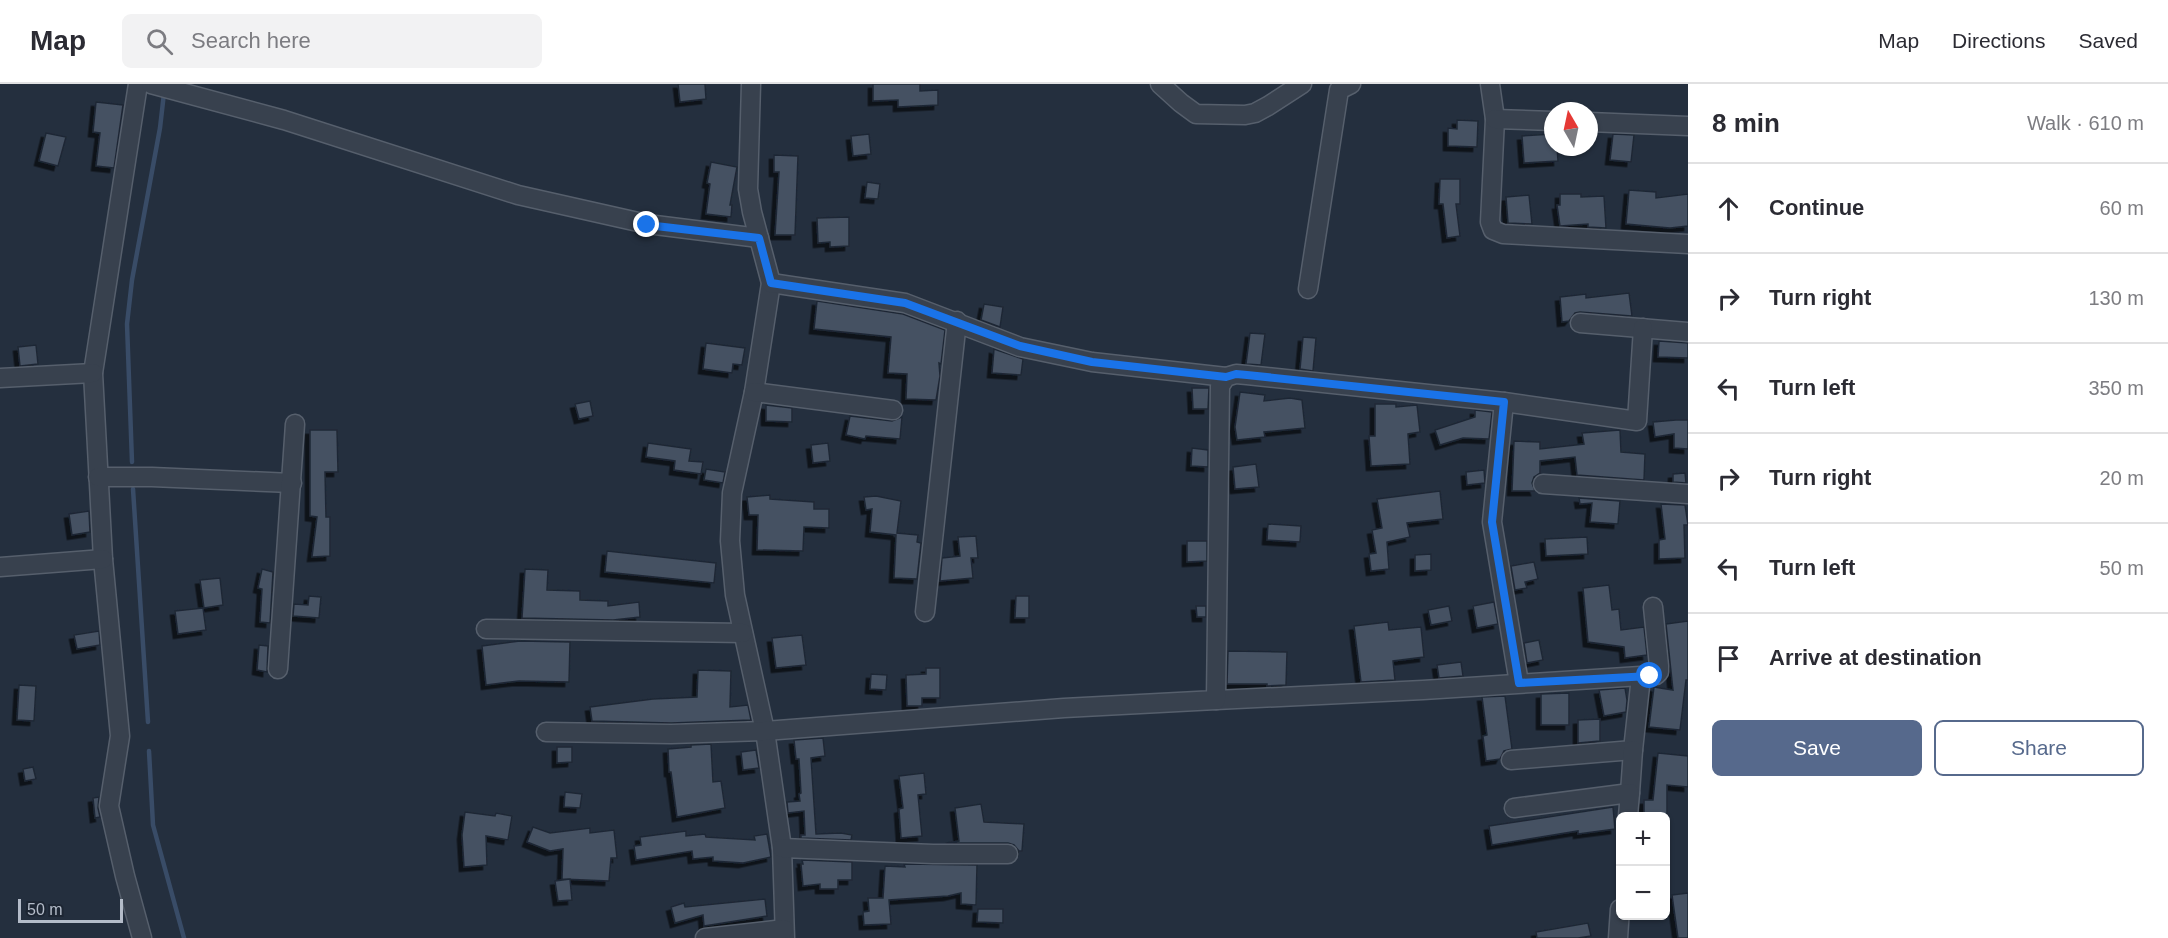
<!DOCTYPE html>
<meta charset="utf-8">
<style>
:root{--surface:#fff;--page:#f2f2f3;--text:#2b2b33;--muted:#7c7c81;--line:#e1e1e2;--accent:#56698c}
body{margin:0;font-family:Helvetica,sans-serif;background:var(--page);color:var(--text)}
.controls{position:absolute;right:18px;bottom:18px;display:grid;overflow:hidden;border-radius:9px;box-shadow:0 2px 4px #0004}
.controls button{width:54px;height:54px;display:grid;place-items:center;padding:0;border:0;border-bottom:2px solid var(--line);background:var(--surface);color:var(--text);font:30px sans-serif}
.compass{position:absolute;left:1544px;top:18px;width:54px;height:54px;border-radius:50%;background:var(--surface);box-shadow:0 2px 4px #0004;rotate:351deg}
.scale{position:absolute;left:18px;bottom:15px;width:105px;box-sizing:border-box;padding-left:6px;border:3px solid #b4bcc9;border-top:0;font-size:16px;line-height:21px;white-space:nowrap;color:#b4bcc9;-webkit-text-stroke:4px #1d2633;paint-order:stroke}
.stop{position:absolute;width:18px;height:18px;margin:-14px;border:4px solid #1a73e8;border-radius:50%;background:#fff}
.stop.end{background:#1a73e8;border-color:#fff;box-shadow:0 2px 6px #0008}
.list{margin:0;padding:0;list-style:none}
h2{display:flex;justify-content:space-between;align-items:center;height:78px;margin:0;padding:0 24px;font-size:26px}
h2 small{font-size:20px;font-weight:400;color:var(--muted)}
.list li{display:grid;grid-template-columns:39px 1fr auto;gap:18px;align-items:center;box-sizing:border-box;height:90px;padding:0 24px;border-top:2px solid var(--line)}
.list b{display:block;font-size:22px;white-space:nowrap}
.list em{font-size:20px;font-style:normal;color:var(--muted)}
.actions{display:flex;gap:12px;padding:18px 24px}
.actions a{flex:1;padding:14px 0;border:2px solid var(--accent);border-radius:9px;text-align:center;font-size:21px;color:var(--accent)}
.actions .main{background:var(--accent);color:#fff}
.icon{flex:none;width:33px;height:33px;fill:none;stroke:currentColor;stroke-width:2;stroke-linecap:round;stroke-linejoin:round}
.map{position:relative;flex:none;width:1688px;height:854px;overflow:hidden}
header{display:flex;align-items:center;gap:36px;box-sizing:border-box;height:84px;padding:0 30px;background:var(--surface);border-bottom:2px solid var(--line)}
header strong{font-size:28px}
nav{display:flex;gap:33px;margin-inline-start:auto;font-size:21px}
.search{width:420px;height:54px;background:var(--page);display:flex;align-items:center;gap:15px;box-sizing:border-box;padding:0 21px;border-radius:9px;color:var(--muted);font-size:22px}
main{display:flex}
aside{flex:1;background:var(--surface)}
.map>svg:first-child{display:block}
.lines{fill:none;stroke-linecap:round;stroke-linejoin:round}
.stream{stroke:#394c67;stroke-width:4.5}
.building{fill:#455162;stroke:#1f2835;stroke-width:1.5;filter:url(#shadow)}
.minor-casing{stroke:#565f6c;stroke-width:21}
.minor{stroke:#38414e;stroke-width:18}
.route{stroke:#1a73e8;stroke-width:8}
</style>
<header>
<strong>Map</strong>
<div class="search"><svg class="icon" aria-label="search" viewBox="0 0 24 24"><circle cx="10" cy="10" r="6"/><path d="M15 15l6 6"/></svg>Search here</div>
<nav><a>Map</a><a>Directions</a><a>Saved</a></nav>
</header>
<main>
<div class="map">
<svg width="1688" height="854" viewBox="0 0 1688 854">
<defs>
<filter id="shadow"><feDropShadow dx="-4.5" dy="4.5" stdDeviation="0" flood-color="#0009"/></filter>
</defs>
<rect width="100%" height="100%" fill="#242f3e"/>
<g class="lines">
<g class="stream">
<polyline points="132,378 127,240 132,196 160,44 164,9"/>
<polyline points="133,405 148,638"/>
<polyline points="149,667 153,741 184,854"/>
</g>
</g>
<g class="building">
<polygon points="678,0 705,0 706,15 680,18"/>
<polygon points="873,0 920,0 920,7 938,6 938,21 898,23 898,16 873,17"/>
<polygon points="96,18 123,21 114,84 96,82 100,49 93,48"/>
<polygon points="1457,36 1478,37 1477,63 1448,62 1448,44 1457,45"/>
<polygon points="46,49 66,53 58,82 39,77"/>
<polygon points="869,50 871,70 853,72 851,52"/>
<polygon points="1553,50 1553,63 1557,63 1558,77 1524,79 1522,52"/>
<polygon points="1613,50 1634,51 1631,78 1610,76"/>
<polygon points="774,71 798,72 795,151 775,151 779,88 774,88"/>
<polygon points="711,78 737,83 730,121 732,121 731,133 706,130 710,100 707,99"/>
<polygon points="1440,95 1460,95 1460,120 1456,120 1460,152 1447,154 1443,120 1439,120"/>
<polygon points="867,98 880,100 878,115 865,114"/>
<polygon points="1629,106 1656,108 1656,114 1688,110 1688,142 1670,144 1626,140"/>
<polygon points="1560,110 1581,110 1581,113 1604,112 1606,144 1588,143 1588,140 1560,142 1557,121 1560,121"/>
<polygon points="1529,111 1532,140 1508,139 1506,113"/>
<polygon points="849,133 849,162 830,163 830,158 818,159 817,134"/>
<polygon points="1629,209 1632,232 1580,228 1575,229 1569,237 1562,238 1560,213 1586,210 1586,214"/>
<polygon points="817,217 903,230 945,246 941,280 939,279 940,292 936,316 906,315 907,290 888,289 891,253 814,245"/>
<polygon points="984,220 1003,223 1000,243 981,236"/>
<polygon points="1250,249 1265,250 1261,281 1246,280"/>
<polygon points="1303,253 1316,254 1313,287 1300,285"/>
<polygon points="1659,257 1688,259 1688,274 1658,273"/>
<polygon points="706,259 745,264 742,281 733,280 732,289 703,285"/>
<polygon points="36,261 38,280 20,282 18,263"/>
<polygon points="994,265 1023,275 1021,291 992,289"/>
<polygon points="1192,304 1209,304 1208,325 1193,325"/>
<polygon points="1240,308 1265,311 1264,317 1290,314 1302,316 1305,344 1264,348 1265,353 1237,356 1235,343"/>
<polygon points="590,317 593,332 579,335 575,320"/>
<polygon points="1375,320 1396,320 1396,323 1417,321 1420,348 1408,350 1410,380 1371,382 1369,352 1375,352"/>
<polygon points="766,321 792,324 792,338 766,337"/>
<polygon points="1475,326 1492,328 1489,355 1463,354 1440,361 1435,346 1475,333"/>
<polygon points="850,332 892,337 902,333 900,355 866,352 865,355 846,351"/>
<polygon points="1676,336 1688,336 1688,365 1674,364 1674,350 1655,353 1653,338"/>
<polygon points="310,346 337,346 338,388 325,388 326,433 330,433 330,472 312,473 317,433 310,432"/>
<polygon points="1620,346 1621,368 1645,370 1644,396 1577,391 1575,373 1540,377 1540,389 1534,393 1532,399 1535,407 1512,407 1514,357 1540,358 1540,365 1584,360 1582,349"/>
<polygon points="648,359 691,365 689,377 703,378 701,390 674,386 675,377 646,373"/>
<polygon points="828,359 830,377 813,379 811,361"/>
<polygon points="1192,364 1208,366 1208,383 1191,382"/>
<polygon points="1256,380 1259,403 1235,405 1233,383"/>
<polygon points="706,385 725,388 723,399 704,396"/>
<polygon points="1484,386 1485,399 1467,401 1466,388"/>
<polygon points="1685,389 1686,399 1673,398 1673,390"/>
<polygon points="1440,407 1443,435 1407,439 1410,453 1387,458 1389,485 1371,487 1369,470 1376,469 1372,446 1382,444 1377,415"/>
<polygon points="770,411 770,415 814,418 814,425 829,425 829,444 804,443 803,467 757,466 758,431 749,431 747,413"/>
<polygon points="876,412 901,417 897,449 918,451 917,458 921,459 917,495 894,494 896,451 870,448 872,425 866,426 864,413"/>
<polygon points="1579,414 1620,417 1618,440 1590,438 1592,419 1580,420"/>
<polygon points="1661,420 1685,421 1688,441 1684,441 1685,474 1659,475 1659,456 1665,455"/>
<polygon points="89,427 90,448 72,451 69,430"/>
<polygon points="1268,440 1301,442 1300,458 1267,456"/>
<polygon points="976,452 978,474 971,474 973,494 940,497 942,474 960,472 958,453"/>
<polygon points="1587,453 1588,470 1546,472 1545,455"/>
<polygon points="1187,457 1207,457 1207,477 1187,478"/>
<polygon points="607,467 716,479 714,499 605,488"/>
<polygon points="1431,470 1431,486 1415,487 1415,471"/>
<polygon points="1534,478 1538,495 1525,498 1527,504 1515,506 1511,482"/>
<polygon points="262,485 273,488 270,539 260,538 262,505 258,504"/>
<polygon points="525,485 548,486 547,506 580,507 580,516 608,517 608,522 639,518 640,533 613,536 522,534"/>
<polygon points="220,494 223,521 204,524 200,496"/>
<polygon points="1609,501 1612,526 1619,525 1621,546 1644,543 1647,571 1625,574 1624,563 1588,558 1583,504"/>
<polygon points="309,512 321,513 319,534 293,532 294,520 308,521"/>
<polygon points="1016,512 1029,512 1029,534 1015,534"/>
<polygon points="1494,518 1498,540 1477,544 1473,522"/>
<polygon points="1196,522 1206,522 1206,533 1197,533"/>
<polygon points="1449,522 1452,537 1431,541 1428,526"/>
<polygon points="203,524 206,546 178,550 175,527"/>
<polygon points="1688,537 1688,596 1686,596 1680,646 1649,643 1654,603 1673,606 1666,540"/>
<polygon points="1388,538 1389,546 1421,543 1424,573 1393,577 1395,596 1361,598 1354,542"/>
<polygon points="99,547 100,561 77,565 74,551"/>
<polygon points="802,551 806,581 776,584 772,554"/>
<polygon points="1539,556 1543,576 1527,579 1524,559"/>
<polygon points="520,557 570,558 569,598 519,597 486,601 482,562"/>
<polygon points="259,561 268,562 267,588 257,586"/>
<polygon points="1228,567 1287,568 1286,601 1267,602 1267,600 1227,600"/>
<polygon points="1461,578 1463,592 1439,594 1437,581"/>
<polygon points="926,584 940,584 940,614 922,614 922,622 907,622 906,591 926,590"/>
<polygon points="698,586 731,587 730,623 748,621 751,636 671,639 592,637 590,623 653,615 697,613"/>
<polygon points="871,590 887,591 886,606 870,605"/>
<polygon points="19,601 36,602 34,637 17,636"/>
<polygon points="1625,604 1627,616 1626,628 1604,632 1599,606"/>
<polygon points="1569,609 1569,641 1541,641 1541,610"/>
<polygon points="1505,612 1512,665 1504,667 1500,675 1486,677 1483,652 1487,651 1482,613"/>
<polygon points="1600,635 1600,657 1578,659 1578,636"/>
<polygon points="823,654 825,672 811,674 816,750 841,749 852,751 851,756 801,754 801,751 805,751 804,727 788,729 787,718 800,717 799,710 801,709 799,675 796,675 794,656"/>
<polygon points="711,660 713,698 721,697 725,724 677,733 671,688 669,688 668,665 691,663 691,661"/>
<polygon points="557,663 572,663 572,678 557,679"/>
<polygon points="756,666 759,684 743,686 741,668"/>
<polygon points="1658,669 1688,672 1688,703 1667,701 1667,732 1644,732 1644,716 1653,716"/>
<polygon points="33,683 36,695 25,697 23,685"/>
<polygon points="924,689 926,710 918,711 922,752 901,754 899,725 903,724 899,692"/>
<polygon points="565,708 582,710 580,724 564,723"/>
<polygon points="99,713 98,724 100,733 95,734 93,714"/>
<polygon points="981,720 984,738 1024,740 1022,767 1019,767 1014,761 1008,759 946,759 959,757 955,724"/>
<polygon points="1613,723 1615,745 1578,750 1578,747 1492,761 1489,742"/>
<polygon points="465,728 495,732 496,729 512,732 508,756 486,752 487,781 464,783 462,751"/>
<polygon points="533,743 550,749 590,744 590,749 614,746 617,774 611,774 609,797 562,795 563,765 550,767 527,758"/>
<polygon points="686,747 686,752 705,750 706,753 755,756 754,752 767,750 771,773 743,779 713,777 713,773 693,775 692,767 636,776 634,762 641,761 640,753"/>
<polygon points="802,776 852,778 852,796 838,796 838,805 820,805 820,800 803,802 801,780 803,780"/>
<polygon points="904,780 977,781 976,821 961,820 961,809 948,812 889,816 891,840 864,841 863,828 869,827 868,814 883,814 885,782 905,783"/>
<polygon points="570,795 572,816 558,817 555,797"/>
<polygon points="1688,809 1688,854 1678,854 1672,811"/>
<polygon points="765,815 767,832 704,842 703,831 675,839 671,823 684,819 685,823"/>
<polygon points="978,825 1003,825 1003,839 977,838"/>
<polygon points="1588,839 1591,852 1578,854 1537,854 1536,848"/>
</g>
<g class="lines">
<defs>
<g id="minor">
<polyline points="138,0 93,289 103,475 120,652 109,722 125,792 142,854"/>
<polyline points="151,0 284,36 518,111 647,140 759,154"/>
<polyline points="751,0 748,105 752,128 771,199 754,308 732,409 730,457 735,511 765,647 782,764 785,854"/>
<polyline points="1160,0 1181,19 1196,30 1245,31 1255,29 1268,22 1302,0"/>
<polyline points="1490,0 1495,35 1490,138 1493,146 1503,150 1688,160"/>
<polyline points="1495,35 1553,37"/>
<polyline points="1589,38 1688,42"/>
<polyline points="771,199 905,219 1020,263 1092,278 1226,293"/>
<polyline points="1308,205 1339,6 1351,0"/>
<polyline points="1580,239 1688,248"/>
<polyline points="0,294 93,289"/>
<polyline points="754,308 893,326"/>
<polyline points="1504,318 1492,438 1519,599"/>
<polyline points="98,393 152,393 292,399"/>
<polyline points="1543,400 1688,410"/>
<polyline points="0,483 103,475"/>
<polyline points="925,528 957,237"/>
<polyline points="486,545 743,549"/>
<polyline points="278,585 295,340"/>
<polyline points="1216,616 1423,606 1656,591 1659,588 1659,582 1653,523"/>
<polyline points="546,648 671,650 765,647 1064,624 1216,616 1220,302 1226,293 1236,290 1247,291 1504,318 1637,337 1643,244"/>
<polyline points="1511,676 1633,666 1641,593"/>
<polyline points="1630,709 1633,666"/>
<polyline points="1514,724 1630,709 1628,732"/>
<polyline points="782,764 933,770 1008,770"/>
<polyline points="705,854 784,845"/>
<polyline points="1618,854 1620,825"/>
</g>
</defs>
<use href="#minor" class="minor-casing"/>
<use href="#minor" class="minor"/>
</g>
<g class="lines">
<polyline class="route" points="647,141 759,154 771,199 905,219 1020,262 1092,278 1226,293 1236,290 1247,291 1504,318 1492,438 1519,599 1650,592"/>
</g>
</svg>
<div class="controls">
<button>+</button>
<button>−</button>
</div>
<svg class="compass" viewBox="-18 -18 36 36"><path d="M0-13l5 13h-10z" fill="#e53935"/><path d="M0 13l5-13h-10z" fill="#7c7c81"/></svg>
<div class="scale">50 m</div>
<div class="stop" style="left:1650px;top:592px"></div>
<div class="stop end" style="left:647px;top:141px"></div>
</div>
<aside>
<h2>8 min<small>Walk · 610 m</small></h2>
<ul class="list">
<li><svg class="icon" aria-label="ahead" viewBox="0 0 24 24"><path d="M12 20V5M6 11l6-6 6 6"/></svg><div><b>Continue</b></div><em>60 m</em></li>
<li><svg class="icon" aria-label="right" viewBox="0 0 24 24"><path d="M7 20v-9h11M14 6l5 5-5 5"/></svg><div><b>Turn right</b></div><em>130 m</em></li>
<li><svg class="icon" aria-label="left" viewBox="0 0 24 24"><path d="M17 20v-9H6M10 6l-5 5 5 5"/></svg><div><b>Turn left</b></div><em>350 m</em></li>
<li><svg class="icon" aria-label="right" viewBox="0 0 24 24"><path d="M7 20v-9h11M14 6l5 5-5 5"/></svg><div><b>Turn right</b></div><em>20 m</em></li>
<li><svg class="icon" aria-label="left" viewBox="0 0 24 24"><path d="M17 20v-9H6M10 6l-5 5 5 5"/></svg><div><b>Turn left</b></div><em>50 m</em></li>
<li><svg class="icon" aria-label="arrive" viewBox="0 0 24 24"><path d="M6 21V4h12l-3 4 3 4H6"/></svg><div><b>Arrive at destination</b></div></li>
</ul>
<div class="actions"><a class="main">Save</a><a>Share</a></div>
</aside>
</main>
